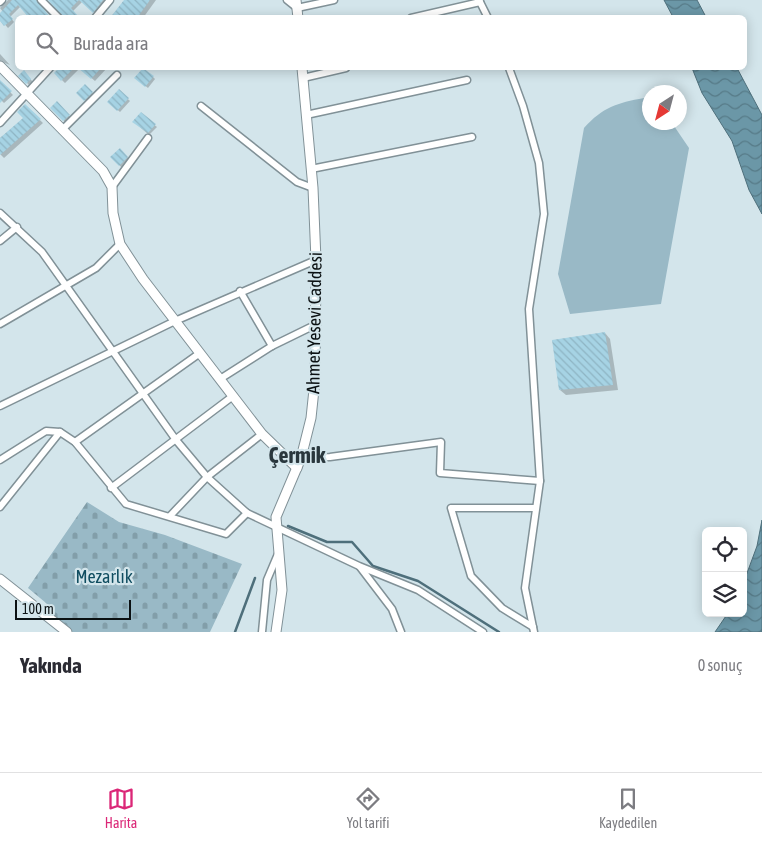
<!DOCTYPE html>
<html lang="tr">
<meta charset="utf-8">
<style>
:root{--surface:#fff;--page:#f7f7f7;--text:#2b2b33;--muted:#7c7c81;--line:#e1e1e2;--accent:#db2777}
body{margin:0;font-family:"Asap Condensed",sans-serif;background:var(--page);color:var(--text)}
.controls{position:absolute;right:15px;bottom:15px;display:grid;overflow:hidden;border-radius:8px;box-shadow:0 2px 12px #0003}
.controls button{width:45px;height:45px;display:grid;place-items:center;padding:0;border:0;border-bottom:1px solid var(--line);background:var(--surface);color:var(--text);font:25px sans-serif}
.compass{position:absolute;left:642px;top:85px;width:45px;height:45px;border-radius:50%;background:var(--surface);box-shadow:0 2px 12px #0003;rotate:216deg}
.scale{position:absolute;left:15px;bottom:12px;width:116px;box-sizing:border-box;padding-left:5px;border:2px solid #0b1113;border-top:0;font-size:14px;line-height:18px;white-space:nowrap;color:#0b1113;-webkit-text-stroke:4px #d3e5eb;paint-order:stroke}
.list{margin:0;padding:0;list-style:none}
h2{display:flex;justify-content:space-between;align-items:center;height:65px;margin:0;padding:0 20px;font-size:21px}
h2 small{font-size:16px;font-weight:400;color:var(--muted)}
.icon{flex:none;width:28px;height:28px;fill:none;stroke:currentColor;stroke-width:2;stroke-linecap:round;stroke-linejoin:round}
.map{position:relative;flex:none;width:762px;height:632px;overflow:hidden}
.search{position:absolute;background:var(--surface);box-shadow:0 2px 12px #0003;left:15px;right:15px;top:15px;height:55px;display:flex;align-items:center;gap:12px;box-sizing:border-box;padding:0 18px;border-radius:8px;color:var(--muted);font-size:19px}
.sheet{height:140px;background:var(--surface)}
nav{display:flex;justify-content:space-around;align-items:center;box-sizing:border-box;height:70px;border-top:1px solid var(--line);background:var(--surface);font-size:14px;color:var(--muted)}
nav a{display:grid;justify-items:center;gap:2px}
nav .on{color:var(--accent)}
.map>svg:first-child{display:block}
.cemetery{fill:url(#cemetery-stones)}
.pitch{fill:#99b9c6}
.water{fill:url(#water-waves);stroke:#4e6f7b}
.shadow{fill:#0003}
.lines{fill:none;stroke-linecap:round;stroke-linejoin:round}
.stream{stroke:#4e6f7b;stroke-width:2.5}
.building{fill:url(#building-back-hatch)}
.street-casing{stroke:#819197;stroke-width:9}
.secondary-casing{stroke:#819197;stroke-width:11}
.street{stroke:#fff;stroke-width:6}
.secondary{stroke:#fff;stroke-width:9}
.labels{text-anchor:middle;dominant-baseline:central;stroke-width:4.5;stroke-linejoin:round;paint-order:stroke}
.street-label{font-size:18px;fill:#0b1113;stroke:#d3e5eb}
.park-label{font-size:18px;fill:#104d60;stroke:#d3e5eb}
.district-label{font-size:22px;font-weight:bold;fill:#29373d;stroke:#d3e5eb}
</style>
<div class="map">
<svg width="762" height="632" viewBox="0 0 762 632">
<defs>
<pattern id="cemetery-stones" width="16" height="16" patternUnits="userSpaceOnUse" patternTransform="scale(1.25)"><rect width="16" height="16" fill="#99b9c6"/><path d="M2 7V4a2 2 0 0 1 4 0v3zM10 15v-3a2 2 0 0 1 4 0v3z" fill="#829ea9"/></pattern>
<pattern id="water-waves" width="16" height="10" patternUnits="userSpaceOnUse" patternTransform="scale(1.25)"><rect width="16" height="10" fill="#6b97a7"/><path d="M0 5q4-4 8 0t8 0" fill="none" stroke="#567a87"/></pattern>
<pattern id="building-back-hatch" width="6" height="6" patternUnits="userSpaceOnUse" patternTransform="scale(1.25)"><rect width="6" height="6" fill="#a6d3e4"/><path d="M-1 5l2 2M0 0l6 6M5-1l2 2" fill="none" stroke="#8eb4c3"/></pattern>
</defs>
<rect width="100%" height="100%" fill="#d3e5eb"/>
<polygon class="cemetery" points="87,502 119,522 165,535 242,564 210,632 73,632 49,612 52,608 28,588"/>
<path class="pitch" d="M644,98L649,101L650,122L672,123L689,148L661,304L570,314L558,274L584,128C603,107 617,103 644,98Z"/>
<g class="water">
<polygon points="664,0 697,0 706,17 673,17"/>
<polygon points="692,68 737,68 762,115 762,214 749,190 732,141 702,93"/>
<polygon points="762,520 762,632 715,632 728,613 743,613 743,584 757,546"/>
</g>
<g class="shadow">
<polygon points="8,0 40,0 39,7 21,6 10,17 14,22 8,28 0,19 0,14 3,12 0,8"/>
<polygon points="50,0 110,0 96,14 82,2 72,12"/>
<polygon points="125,0 156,0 143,18 110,18"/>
<polygon points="0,54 10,65 0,61"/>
<polygon points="61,68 107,68 95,81 80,68 65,83 55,73"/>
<polygon points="24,72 33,82 29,85 20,76"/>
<polygon points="153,77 155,79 148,88 138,80"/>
<polygon points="1,83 13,95 4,103 0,99"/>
<polygon points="85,86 94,95 87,102 78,93"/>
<polygon points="119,91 130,101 120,112 109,102"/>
<polygon points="57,103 71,118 66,123 52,108"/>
<polygon points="25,106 43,123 4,158 0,154 0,138 25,118"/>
<polygon points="141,114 157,127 149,135 134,122"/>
<polygon points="120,150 130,160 122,168 112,157"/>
<polygon points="605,333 610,339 618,390 566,395 560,390"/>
</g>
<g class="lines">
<g class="stream">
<polyline points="288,526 327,542 352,542 373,566 418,581 499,632"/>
<polyline points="235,632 255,578"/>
</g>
</g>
<g class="building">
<polygon points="12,0 36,0 51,18 29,18 18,5 9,14 13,19 4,26 0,21 0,13"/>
<polygon points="48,0 103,0 93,13 79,0 71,8 80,18 64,18"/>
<polygon points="124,0 150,0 137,18 110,18"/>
<polygon points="59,68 74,68 61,81 54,73"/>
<polygon points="78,68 101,68 91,79"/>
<polygon points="143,68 154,76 145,87 134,78"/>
<polygon points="24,70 31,79 26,84 18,76"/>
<polygon points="0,80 12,91 0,103"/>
<polygon points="85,84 93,92 84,101 76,93"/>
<polygon points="119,89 129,98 117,111 107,102"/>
<polygon points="57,101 70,115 63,121 50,108"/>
<polygon points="25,104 41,119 0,155 0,138 23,118 17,112"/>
<polygon points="141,112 156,124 148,133 132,122"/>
<polygon points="120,148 128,157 119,166 110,157"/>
<polygon points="605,332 613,385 559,390 552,340"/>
</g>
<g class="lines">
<defs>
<g id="street">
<polyline points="41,0 59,18"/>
<polyline points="287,0 297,8 334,0"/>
<polyline points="479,0 488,18"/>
<polyline points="0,2 2,0"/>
<polyline points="95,18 110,0"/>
<polyline points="411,18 480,2"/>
<polyline points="509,68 523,106 539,163 544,214 529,309 540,481 525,588 534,632"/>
<polyline points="303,78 346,68"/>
<polyline points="201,106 297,182 313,188"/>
<polyline points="306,115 467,80"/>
<polyline points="0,123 50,68"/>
<polyline points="62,130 117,75"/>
<polyline points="311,169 472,137"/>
<polyline points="112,187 148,138"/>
<polyline points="0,213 42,252 176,440 207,477 247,513 359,566 418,590 483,632"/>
<polyline points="0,241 17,227"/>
<polyline points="240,291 272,346"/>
<polyline points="0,324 96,268 120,244"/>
<polyline points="220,379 272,346 317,324"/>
<polyline points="0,406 175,321 316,260"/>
<polyline points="75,442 200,353"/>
<polyline points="301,458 330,457 441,442 440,473 540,481"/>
<polyline points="0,460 46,431 60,432 75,442 126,504 226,534 247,513"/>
<polyline points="111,488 233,396"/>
<polyline points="0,507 60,432"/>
<polyline points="170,516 207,477 262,434"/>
<polyline points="360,567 392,609 401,632"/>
<polyline points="533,627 502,608 471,576 451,508 535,508"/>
<polyline points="262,632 267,580 278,554"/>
</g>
<g id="secondary">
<polyline points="296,0 298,18"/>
<polyline points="0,66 103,171 112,187 113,213 120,244 143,279 262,434 297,468"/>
<polyline points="0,579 67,632"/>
<polyline points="276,632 282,590 276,517 301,458 311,418 315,380 316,260 313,188 302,68"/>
</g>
</defs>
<use href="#street" class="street-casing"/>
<use href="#secondary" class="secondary-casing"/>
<use href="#street" class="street"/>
<use href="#secondary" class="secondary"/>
</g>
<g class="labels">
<g class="street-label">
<text transform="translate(314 323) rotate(-89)">Ahmet Yesevi Caddesi</text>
</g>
<g class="park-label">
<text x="104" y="576">Mezarlık</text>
</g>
<g class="district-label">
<text x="297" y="455">Çermik</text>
</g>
</g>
</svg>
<div class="controls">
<button><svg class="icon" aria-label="locate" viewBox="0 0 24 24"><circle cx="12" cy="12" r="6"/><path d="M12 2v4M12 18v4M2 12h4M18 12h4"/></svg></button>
<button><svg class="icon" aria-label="layers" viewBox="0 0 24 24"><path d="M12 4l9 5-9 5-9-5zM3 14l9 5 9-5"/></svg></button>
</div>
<svg class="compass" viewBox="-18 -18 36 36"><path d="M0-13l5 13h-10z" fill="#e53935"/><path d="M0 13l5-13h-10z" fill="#7c7c81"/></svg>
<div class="scale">100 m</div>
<div class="search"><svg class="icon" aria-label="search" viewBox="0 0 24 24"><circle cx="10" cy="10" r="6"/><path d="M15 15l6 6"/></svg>Burada ara</div>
</div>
<section class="sheet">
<h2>Yakında<small>0 sonuç</small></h2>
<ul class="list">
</ul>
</section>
<nav>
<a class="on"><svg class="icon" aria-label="map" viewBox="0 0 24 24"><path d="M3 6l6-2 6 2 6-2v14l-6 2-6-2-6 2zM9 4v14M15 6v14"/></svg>Harita</a>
<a><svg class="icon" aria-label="directions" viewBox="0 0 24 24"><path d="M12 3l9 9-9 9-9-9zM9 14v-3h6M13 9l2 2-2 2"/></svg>Yol tarifi</a>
<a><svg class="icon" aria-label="saved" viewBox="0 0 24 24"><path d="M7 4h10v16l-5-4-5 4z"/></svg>Kaydedilen</a>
</nav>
